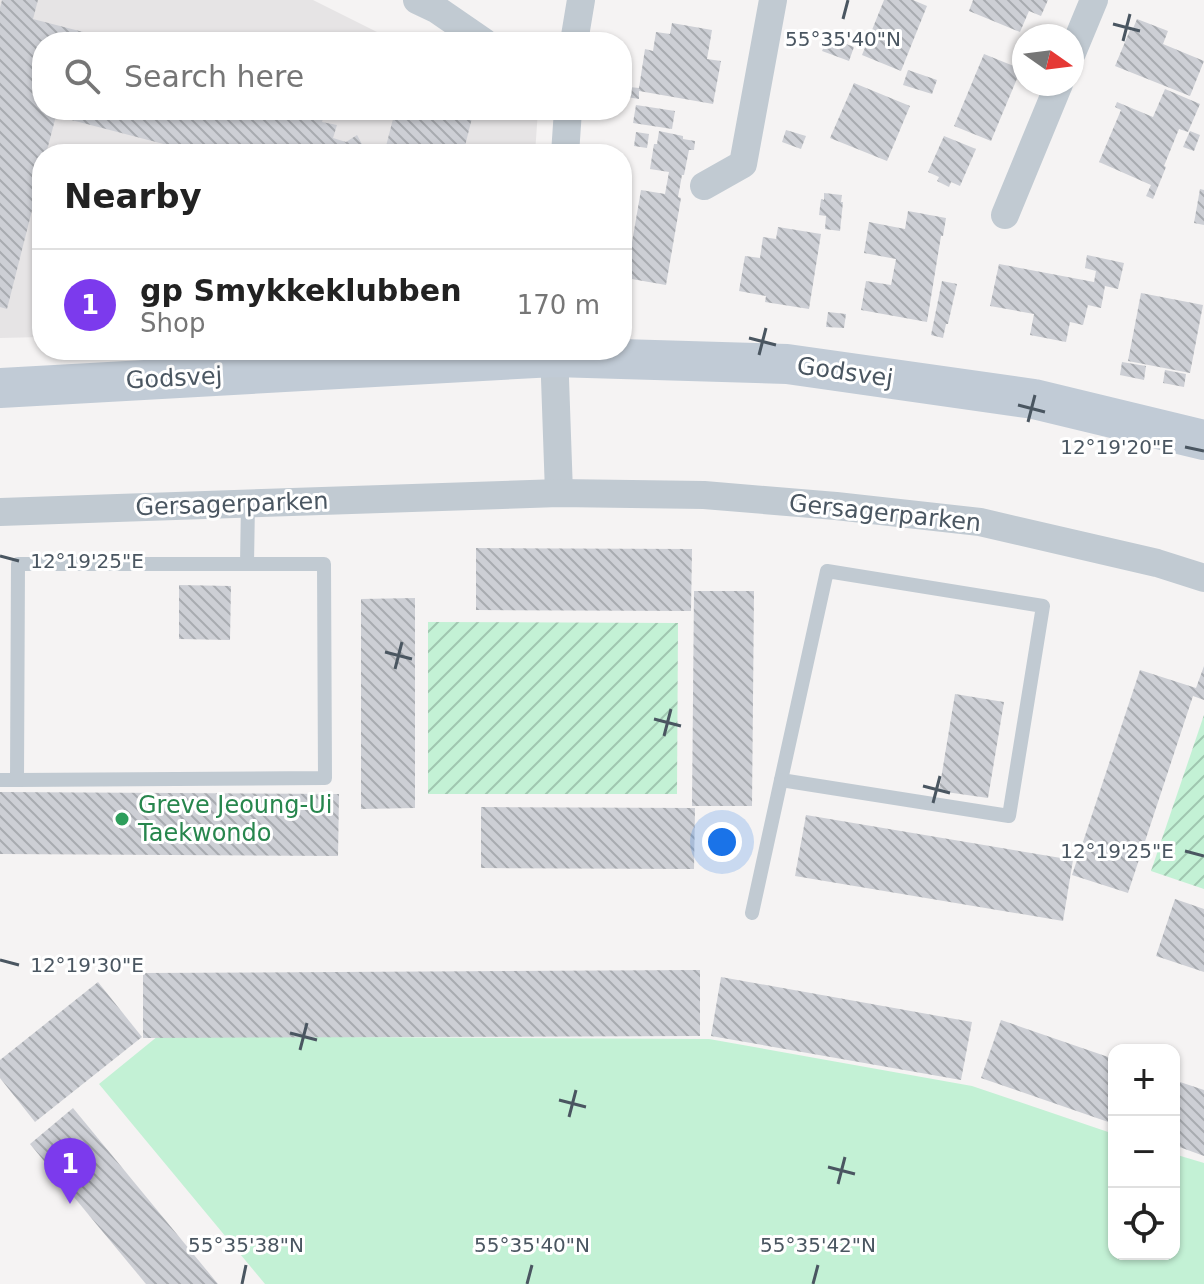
<!DOCTYPE html>
<meta charset="utf-8">
<style>
:root{--surface:#fff;--page:#f6f6f6;--text:#222;--muted:#767676;--line:#e0e0e0;--accent:#7c3aed}
body{margin:0;font-family:"DejaVu Sans",sans-serif;background:var(--page);color:var(--text)}
.controls{position:absolute;right:24px;bottom:24px;display:grid;overflow:hidden;border-radius:16px;box-shadow:0 2px 6px #0004}
.controls button{width:72px;height:72px;display:grid;place-items:center;padding:0;border:0;border-bottom:2px solid var(--line);background:var(--surface);color:var(--text);font:40px sans-serif}
.compass{position:absolute;left:1012px;top:24px;width:72px;height:72px;border-radius:50%;background:var(--surface);box-shadow:0 2px 6px #0004;rotate:104deg}
.you{position:absolute;left:722px;top:842px;width:28px;height:28px;margin:-20px;border:6px solid #fff;border-radius:50%;background:#1a73e8;box-shadow:0 0 0 12px #1a73e833}
.badge{display:grid;place-items:center;width:52px;height:52px;border-radius:50%;background:var(--accent);color:#fff;font-size:26px;font-weight:700}
.pin{position:absolute;translate:-50% -66px;filter:drop-shadow(0 2px 4px #0008)}
.pin::after{content:'';position:absolute;top:42px;width:28px;height:24px;background:inherit;clip-path:polygon(0 0,100% 0,50% 100%)}
.list{margin:0;padding:0;list-style:none}
h2{display:flex;justify-content:space-between;align-items:center;height:104px;margin:0;padding:0 32px;font-size:34px}
h2 small{font-size:26px;font-weight:400;color:var(--muted)}
.list li{display:grid;grid-template-columns:52px 1fr auto;gap:24px;align-items:center;box-sizing:border-box;height:112px;padding:0 32px;border-top:2px solid var(--line)}
.list b{display:block;font-size:30px;white-space:nowrap}
.list p{margin:0;font-size:26px;white-space:nowrap;color:var(--muted)}
.list em{font-size:26px;font-style:normal;color:var(--muted)}
.icon{flex:none;width:44px;height:44px;fill:none;stroke:currentColor;stroke-width:2;stroke-linecap:round;stroke-linejoin:round}
.map{position:relative;flex:none;width:1204px;height:1284px;overflow:hidden}
.search{position:absolute;background:var(--surface);box-shadow:0 2px 6px #0004;left:32px;top:32px;width:600px;height:88px;display:flex;align-items:center;gap:20px;box-sizing:border-box;padding:0 28px;border-radius:32px;color:var(--muted);font-size:30px}
.panel{position:absolute;background:var(--surface);box-shadow:0 2px 6px #0004;left:32px;top:144px;width:600px;height:216px;border-radius:32px}
.map>svg:first-child{display:block}
.education{fill:#e6e4e5}
.park{fill:#c3f1d5}
.garden{fill:url(#garden-furrows)}
.building{fill:url(#building-back-hatch)}
.lines{fill:none;stroke-linecap:round;stroke-linejoin:round}
.lane{stroke:#c1cad2;stroke-width:14}
.street{stroke:#c1cad2;stroke-width:28}
.secondary{stroke:#c1cbd6;stroke-width:40}
.ticks{fill:none;stroke:#4a5661;stroke-width:3}
.leisure-dot{fill:#2e9e5b;stroke:#fff;stroke-width:3}
.labels{text-anchor:middle;dominant-baseline:central;stroke-width:6;stroke-linejoin:round;paint-order:stroke}
.street-label{font-size:24px;fill:#4a5661;stroke:#fff}
.leisure-label{font-size:24px;fill:#27864d;stroke:#fff;text-anchor:start}
.ticks-label{font-size:20px;text-anchor:middle;fill:#4a5661;stroke:#fff;stroke-width:6;stroke-linejoin:round;paint-order:stroke}
</style>
<div class="map">
<svg width="1204" height="1284" viewBox="0 0 1204 1284">
<defs>
<pattern id="garden-furrows" width="10" height="10" patternUnits="userSpaceOnUse" patternTransform="scale(2)"><rect width="10" height="10" fill="#c3f1d5"/><path d="M-1 1l2-2M0 10L10 0M9 11l2-2" fill="none" stroke="#a0c6b0"/></pattern>
<pattern id="building-back-hatch" width="6" height="6" patternUnits="userSpaceOnUse" patternTransform="scale(2)"><rect width="6" height="6" fill="#cdcfd5"/><path d="M-1 5l2 2M0 0l6 6M5-1l2 2" fill="none" stroke="#a8abb0"/></pattern>
</defs>
<rect width="100%" height="100%" fill="#f5f3f3"/>
<polygon class="education" points="0,0 313,0 397,42 42,42 42,110 538,110 535,154 42,154 42,337 0,338"/>
<polygon class="park" points="158,1036 709,1039 972,1086 1114,1134 1114,1254 1174,1254 1174,1154 1204,1163 1204,1284 265,1284 99,1084"/>
<g class="garden">
<polygon points="428,622 678,623 677,794 428,794"/>
<polygon points="1204,715 1204,889 1151,871"/>
</g>
<g class="building">
<polygon points="2,0 38,0 33,19 118,41 42,42 42,110 325,110 322,122 337,125 333,138 346,142 357,135 363,146 385,150 394,115 379,110 474,110 463,154 202,154 56,116 46,154 42,154 42,171 7,309 0,307 0,8"/>
<polygon points="884,0 913,0 927,6 901,71 862,55"/>
<polygon points="973,0 1048,0 1041,16 1029,11 1020,32 969,11"/>
<polygon points="1137,19 1168,31 1163,44 1204,61 1190,96 1115,66 1130,30 1132,31"/>
<polygon points="672,23 712,30 707,59 721,61 713,104 639,91 639,99 627,97 629,87 639,88 645,49 653,51 656,32 670,34"/>
<polygon points="828,37 854,47 849,61 822,51"/>
<polygon points="984,54 1021,69 991,141 954,126"/>
<polygon points="908,70 937,80 932,94 903,85"/>
<polygon points="854,83 910,106 887,161 830,138"/>
<polygon points="1165,89 1200,104 1188,132 1179,129 1164,166 1166,167 1153,199 1146,196 1151,185 1099,162 1121,110 1115,107 1117,102 1153,117"/>
<polygon points="636,105 675,111 672,129 633,123"/>
<polygon points="786,130 806,136 801,149 782,142"/>
<polygon points="659,131 683,136 683,139 695,141 694,150 689,150 684,175 682,175 678,197 681,198 666,285 626,278 629,262 622,261 622,247 631,248 641,190 665,194 669,172 650,169 654,144 657,144"/>
<polygon points="1190,131 1200,135 1194,151 1183,147"/>
<polygon points="636,132 649,134 647,148 634,146"/>
<polygon points="944,136 976,149 960,186 951,182 949,187 937,181 939,177 928,172"/>
<polygon points="1200,189 1204,190 1204,225 1194,223"/>
<polygon points="824,193 842,195 841,202 843,202 840,231 825,229 826,216 819,215 821,199 824,200"/>
<polygon points="908,211 946,218 943,236 941,236 927,322 861,310 866,281 891,285 896,259 864,253 869,222 905,229"/>
<polygon points="778,227 821,234 809,309 765,302 766,296 739,291 745,256 760,258 763,237 776,239"/>
<polygon points="1087,255 1124,263 1118,289 1105,286 1101,308 1088,305 1083,325 1070,322 1066,342 1030,335 1034,314 990,306 999,264 1094,282 1096,271 1085,268"/>
<polygon points="942,281 957,284 948,324 946,324 943,338 931,335"/>
<polygon points="1141,293 1203,305 1190,373 1128,361"/>
<polygon points="828,312 846,314 844,328 826,327"/>
<polygon points="1122,362 1146,366 1144,380 1120,375"/>
<polygon points="1165,370 1186,374 1184,387 1163,383"/>
<polygon points="476,548 692,549 691,611 476,610"/>
<polygon points="179,585 231,586 230,640 179,639"/>
<polygon points="694,591 754,591 752,806 692,806"/>
<polygon points="415,598 415,808 361,809 361,599"/>
<polygon points="1204,666 1204,700 1193,696 1128,893 1072,875 1140,670 1196,688"/>
<polygon points="955,694 1004,702 988,798 939,791"/>
<polygon points="0,792 339,794 338,856 0,854"/>
<polygon points="481,807 695,808 694,869 481,868"/>
<polygon points="806,815 1073,860 1063,921 795,876"/>
<polygon points="1175,899 1204,909 1204,972 1156,956"/>
<polygon points="700,970 700,1036 143,1038 143,973"/>
<polygon points="721,977 972,1022 961,1080 711,1036"/>
<polygon points="98,982 142,1037 35,1122 0,1078 0,1060"/>
<polygon points="1001,1020 1114,1059 1114,1124 981,1078"/>
<polygon points="1174,1080 1204,1090 1204,1156 1174,1145"/>
<polygon points="73,1108 218,1284 146,1284 30,1144"/>
</g>
<g class="lines">
<g class="lane">
<polyline points="247,564 248,503"/>
<polygon points="827,571 1043,606 1009,816 781,780"/>
<polyline points="0,780 17,780 325,778 324,564 18,564 17,780"/>
<polyline points="752,913 781,780"/>
</g>
<g class="street">
<polyline points="417,0 436,9 484,42"/>
<polyline points="574,42 581,0"/>
<polyline points="1072,53 1094,0"/>
<polyline points="565,154 568,110"/>
<polyline points="704,186 743,164 773,0"/>
<polyline points="1005,215 1059,84"/>
<polyline points="554,350 559,493"/>
<polyline points="0,512 559,493 704,495 836,506 980,522 1157,563 1204,578"/>
</g>
<polyline class="secondary" points="0,388 554,357 787,364 1034,399 1204,440"/>
</g>
<path class="ticks" d="M843,19L848,0M1113,24L1140,31M1123,41L1130,14M749,338L776,345M759,355L766,328M1018,405L1045,412M1028,422L1035,395M1185,447L1204,451M0,556L19,561M385,652L412,659M395,669L402,642M654,719L681,726M664,736L671,709M923,786L950,793M933,803L940,776M1185,851L1204,856M0,960L19,965M290,1033L317,1040M300,1050L307,1023M559,1100L586,1107M569,1117L576,1090M828,1167L855,1174M838,1184L845,1157M242,1284L246,1265M527,1284L532,1265M813,1284L818,1265"/>
<circle class="leisure-dot" cx="122" cy="819" r="8"/>
<g class="labels">
<g class="street-label">
<text transform="translate(845 372) rotate(8)">Godsvej</text>
<text transform="translate(174 378) rotate(-3)">Godsvej</text>
<text transform="translate(232 504) rotate(-2)">Gersagerparken</text>
<text transform="translate(885 513) rotate(6)">Gersagerparken</text>
</g>
<g class="leisure-label">
<text x="138" y="805">Greve Jeoung-Ui<tspan x="138" dy="28">Taekwondo</tspan></text>
</g>
</g>
<g class="ticks-label">
<text x="843" y="46">55°35'40"N</text>
<text x="1117" y="454">12°19'20"E</text>
<text x="87" y="568">12°19'25"E</text>
<text x="1117" y="858">12°19'25"E</text>
<text x="87" y="972">12°19'30"E</text>
<text x="246" y="1252">55°35'38"N</text>
<text x="532" y="1252">55°35'40"N</text>
<text x="818" y="1252">55°35'42"N</text>
</g>
</svg>
<div class="controls">
<button>+</button>
<button>−</button>
<button><svg class="icon" aria-label="locate" viewBox="0 0 24 24"><circle cx="12" cy="12" r="6"/><path d="M12 2v4M12 18v4M2 12h4M18 12h4"/></svg></button>
</div>
<svg class="compass" viewBox="-18 -18 36 36"><path d="M0-13l5 13h-10z" fill="#e53935"/><path d="M0 13l5-13h-10z" fill="#767676"/></svg>
<div class="you"></div>
<div class="pin badge" style="left:70px;top:1204px">1</div>
<div class="search"><svg class="icon" aria-label="search" viewBox="0 0 24 24"><circle cx="10" cy="10" r="6"/><path d="M15 15l6 6"/></svg>Search here</div>
<section class="panel">
<h2>Nearby<small></small></h2>
<ul class="list">
<li><span class="badge">1</span><div><b>gp Smykkeklubben</b><p>Shop</p></div><em>170 m</em></li>
</ul>
</section>
</div>
